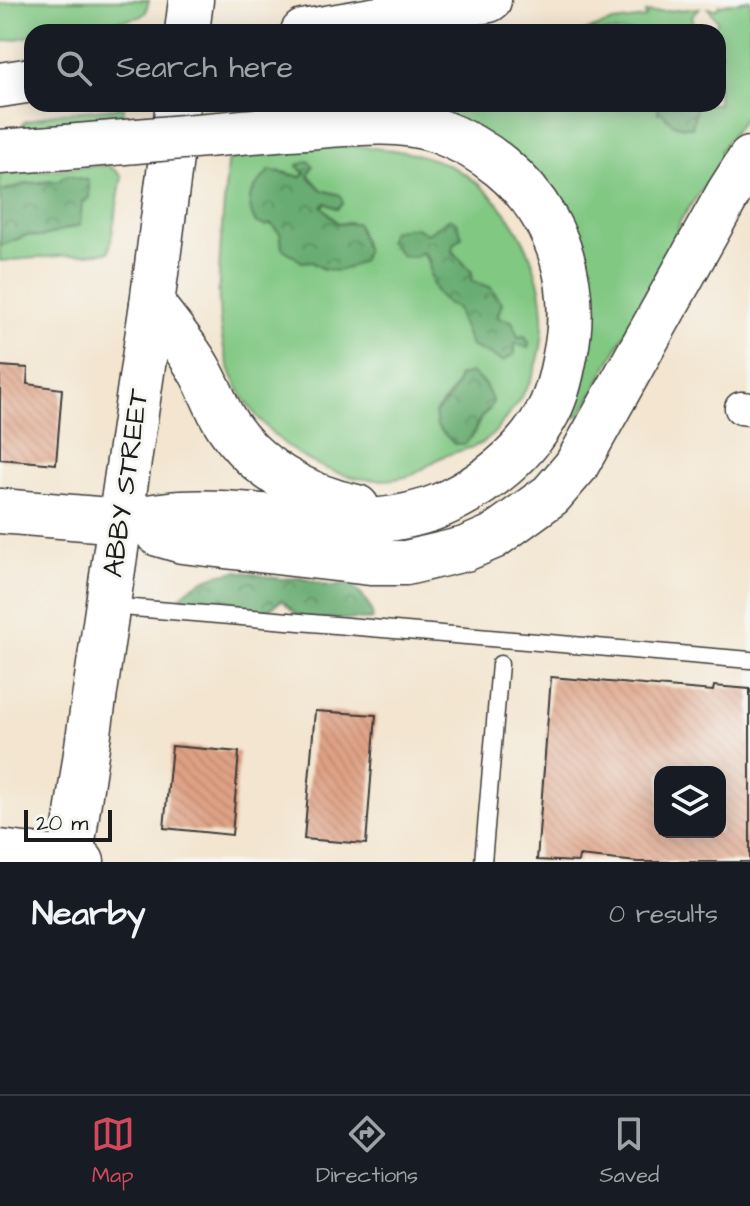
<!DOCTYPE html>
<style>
:root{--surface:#171b24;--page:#20242c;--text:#f1f3f6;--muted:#9ea1a6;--line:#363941;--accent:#d1495b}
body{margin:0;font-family:"Architects Daughter",sans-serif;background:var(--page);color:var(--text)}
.controls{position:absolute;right:24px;bottom:24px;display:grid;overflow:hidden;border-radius:16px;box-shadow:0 4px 20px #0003}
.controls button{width:72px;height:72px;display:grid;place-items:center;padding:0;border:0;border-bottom:2px solid var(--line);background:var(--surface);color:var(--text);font:40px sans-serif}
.scale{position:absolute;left:24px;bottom:20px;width:88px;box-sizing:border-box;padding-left:8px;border:4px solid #1c1c1c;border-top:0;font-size:22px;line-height:28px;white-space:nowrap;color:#1c1c1c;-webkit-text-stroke:6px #f6f6f2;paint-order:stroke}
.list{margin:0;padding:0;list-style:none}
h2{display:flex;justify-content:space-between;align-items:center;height:104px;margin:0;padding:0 32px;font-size:34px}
h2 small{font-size:26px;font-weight:400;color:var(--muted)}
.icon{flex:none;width:44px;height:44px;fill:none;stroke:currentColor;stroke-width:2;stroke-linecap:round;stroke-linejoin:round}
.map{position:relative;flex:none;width:750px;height:862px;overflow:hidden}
.search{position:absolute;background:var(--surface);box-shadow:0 4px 20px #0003;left:24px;right:24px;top:24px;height:88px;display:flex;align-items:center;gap:20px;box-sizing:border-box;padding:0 28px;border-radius:24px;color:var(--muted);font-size:30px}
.sheet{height:232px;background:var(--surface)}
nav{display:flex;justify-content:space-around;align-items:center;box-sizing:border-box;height:112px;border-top:2px solid var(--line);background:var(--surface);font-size:22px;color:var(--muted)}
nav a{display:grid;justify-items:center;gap:4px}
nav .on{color:var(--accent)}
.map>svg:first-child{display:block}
.green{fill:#81c883;stroke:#4e7250;stroke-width:2;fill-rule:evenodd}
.forest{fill:url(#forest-crowns);stroke:#426446;stroke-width:2}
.building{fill:url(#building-back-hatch);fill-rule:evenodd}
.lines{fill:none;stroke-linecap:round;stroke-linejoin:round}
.lane-casing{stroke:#3c3a37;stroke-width:19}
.street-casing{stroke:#3c3a37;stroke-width:35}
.secondary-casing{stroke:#3c3a37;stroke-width:47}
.primary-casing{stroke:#3c3a37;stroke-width:47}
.highway-casing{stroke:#3c3a37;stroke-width:47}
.lane{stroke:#fff;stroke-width:16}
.street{stroke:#fff;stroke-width:32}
.secondary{stroke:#fff;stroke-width:44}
.primary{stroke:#fff;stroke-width:44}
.highway{stroke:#fff;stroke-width:44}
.highway-bridge-casing{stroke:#3c3a37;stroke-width:47;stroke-linecap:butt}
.highway-bridge{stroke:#fff;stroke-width:44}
.labels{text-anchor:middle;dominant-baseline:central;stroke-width:6;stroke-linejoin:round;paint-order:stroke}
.street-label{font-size:28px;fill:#1c1c1c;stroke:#f6f6f2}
</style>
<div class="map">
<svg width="750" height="862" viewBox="0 0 750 862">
<defs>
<pattern id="forest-crowns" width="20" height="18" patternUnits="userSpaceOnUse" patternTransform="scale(2)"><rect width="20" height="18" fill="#68ac71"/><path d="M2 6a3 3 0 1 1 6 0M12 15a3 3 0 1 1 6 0" fill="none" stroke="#558b5c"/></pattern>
<pattern id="building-back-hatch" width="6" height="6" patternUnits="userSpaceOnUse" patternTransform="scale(2)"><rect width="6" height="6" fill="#dea185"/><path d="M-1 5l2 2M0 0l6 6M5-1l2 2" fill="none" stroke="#be8a72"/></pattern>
</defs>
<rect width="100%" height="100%" fill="#f6f6f2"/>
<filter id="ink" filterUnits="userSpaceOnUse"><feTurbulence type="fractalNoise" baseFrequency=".0125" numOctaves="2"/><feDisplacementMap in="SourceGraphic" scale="16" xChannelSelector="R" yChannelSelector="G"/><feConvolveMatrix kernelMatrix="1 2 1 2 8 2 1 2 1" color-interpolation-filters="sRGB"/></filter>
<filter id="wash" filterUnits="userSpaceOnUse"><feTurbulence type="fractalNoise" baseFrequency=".006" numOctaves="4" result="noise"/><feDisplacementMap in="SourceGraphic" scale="32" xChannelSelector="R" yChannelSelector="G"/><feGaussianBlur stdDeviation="1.8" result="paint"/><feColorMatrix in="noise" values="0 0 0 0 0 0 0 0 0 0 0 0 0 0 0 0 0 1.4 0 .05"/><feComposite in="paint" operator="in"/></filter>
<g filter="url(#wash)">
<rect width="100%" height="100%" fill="#f3e5cf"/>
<g class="green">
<polygon points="23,0 149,0 146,12 140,17 55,32 32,32 32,36 0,42 0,4"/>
<polygon points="750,0 750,110 720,151 723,152 727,148 728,151 680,221 674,242 582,413 576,417 571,416 565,410 540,182 547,179 523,162 235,114 237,104 513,104 525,111 534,108 536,104 659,104 658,113 696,110 691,104 718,104 718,56 721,53 718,49 718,32 583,32 613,22 646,18 645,13 700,8 692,16 694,24 703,30 713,28 718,21 708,8 716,9 720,5"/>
<polygon points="124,107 123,124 25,129 22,127 24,122 53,114"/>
<path d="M333,145C375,148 419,149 456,169C523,205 562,300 534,373C529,387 518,402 509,414C503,421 497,431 490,437C476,450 456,450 440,458C430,463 420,473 409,476C332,497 248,432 227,361C210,301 224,224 227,162L247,152ZM299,164L322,190L340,195L322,206L338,224L349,222L324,270L310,261L271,224L280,171L301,177L305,174L298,167ZM438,226L454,244L453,252L472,272L471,281L490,287L502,303L497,317L518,337L525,336L529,343L528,348L515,343L471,346L456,308L422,252L427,234ZM458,384L490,409L482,416L472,437L435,413Z"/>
<path d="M108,165L122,176L109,252L0,261V246L27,235L41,237L89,198V181C69,181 50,180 31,183C20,184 11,191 0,190V174Z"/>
</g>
<g class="forest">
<path d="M659,104H691L696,109L692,127C678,127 671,125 663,113H658Z"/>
<path d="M309,161L313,166L308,176L322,190L340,195L343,203L337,209L326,203L322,206L338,224L357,223L366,251L363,260C340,272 334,276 310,261L302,262L282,248L280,233L271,224L265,226L255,222C243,196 253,189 270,170L301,177L305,173L297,166Z"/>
<polygon points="66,175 89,181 89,198 82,202 80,225 41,237 27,235 0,246 0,190 7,190 26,184 59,181"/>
<path d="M450,218L457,222L462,237L454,244L453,252L472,272L471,281L490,287L502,303L497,317L512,321L518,337L525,336L529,343L528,348L515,343V354L503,361L471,346L456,308C436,300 428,281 430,261L423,252L413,257L402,256L388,241L392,231L415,227L427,234Z"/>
<path d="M472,373L485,385L493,402C490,409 484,412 480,419C475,429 473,436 465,444H454L437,426L435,413C445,402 457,392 458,376Z"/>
<path d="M238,571L280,579L301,578L329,586L351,585C362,595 372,604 373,620L300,618L282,600C259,621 242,614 221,596L225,605L188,603L180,597C197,580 215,574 238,571Z"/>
</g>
<g id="blocks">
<g class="building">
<polygon points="0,366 28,368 27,384 62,389 56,464 0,459"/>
<path d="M551,677L713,691L714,686L750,689V862H638L579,856L578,862L537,860ZM660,772H720V832H660Z"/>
<polygon points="315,711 376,715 366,844 304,839"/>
<polygon points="172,746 239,752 232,835 164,828"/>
</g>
</g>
</g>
<g filter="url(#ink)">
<use href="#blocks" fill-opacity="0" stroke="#3c3a37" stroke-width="2"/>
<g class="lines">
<defs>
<g id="lane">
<polyline points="110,606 750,660"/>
<polyline points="483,862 500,664"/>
</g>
<polyline id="street" points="741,408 750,409"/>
<g id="secondary">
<polyline points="0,511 121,521"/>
<polyline points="0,852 82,862"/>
</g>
<g id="primary">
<polyline points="187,32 191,0"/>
<polyline points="70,862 152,304 178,104"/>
</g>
<g id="highway">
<polyline points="303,32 489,0"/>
<polyline points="0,85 32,80"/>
<polyline points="0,152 66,147"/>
<path d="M152,304C168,325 186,346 199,369C208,384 214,402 223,418C251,466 305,497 357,507"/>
<path d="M121,521C141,519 161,514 181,513C269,508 367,542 450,501C488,482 522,456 544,419C556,400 561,377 565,356C586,256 534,166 438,131C392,115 335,126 288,128"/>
<polyline points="158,534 182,541 370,563 406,563 465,549 493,537 551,495 576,466 729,192 750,159"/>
</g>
</defs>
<use href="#lane" class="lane-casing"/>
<use href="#street" class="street-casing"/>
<use href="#secondary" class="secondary-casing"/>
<use href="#primary" class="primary-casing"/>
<use href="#highway" class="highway-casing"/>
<use href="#lane" class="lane"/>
<use href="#street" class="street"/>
<use href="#secondary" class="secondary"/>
<use href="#primary" class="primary"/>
<use href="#highway" class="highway"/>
<defs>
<polyline id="highway-bridge" points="66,147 288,128"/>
</defs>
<use href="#highway-bridge" class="highway-bridge-casing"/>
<use href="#highway-bridge" class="highway-bridge"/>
</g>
</g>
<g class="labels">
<g class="street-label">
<text transform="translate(126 483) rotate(-82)">ABBY STREET</text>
</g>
</g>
</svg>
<div class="controls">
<button><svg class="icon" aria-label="layers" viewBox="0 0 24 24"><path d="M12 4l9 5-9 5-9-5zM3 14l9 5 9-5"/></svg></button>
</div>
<div class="scale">20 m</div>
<div class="search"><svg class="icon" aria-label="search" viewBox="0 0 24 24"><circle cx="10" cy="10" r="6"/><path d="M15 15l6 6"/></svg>Search here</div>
</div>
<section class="sheet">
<h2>Nearby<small>0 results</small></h2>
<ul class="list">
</ul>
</section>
<nav>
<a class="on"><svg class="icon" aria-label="map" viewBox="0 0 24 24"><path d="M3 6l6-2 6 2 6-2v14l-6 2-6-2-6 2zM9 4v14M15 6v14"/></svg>Map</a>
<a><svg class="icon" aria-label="directions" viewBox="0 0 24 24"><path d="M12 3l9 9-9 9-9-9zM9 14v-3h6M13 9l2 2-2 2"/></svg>Directions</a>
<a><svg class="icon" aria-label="saved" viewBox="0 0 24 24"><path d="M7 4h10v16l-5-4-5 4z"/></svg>Saved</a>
</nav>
